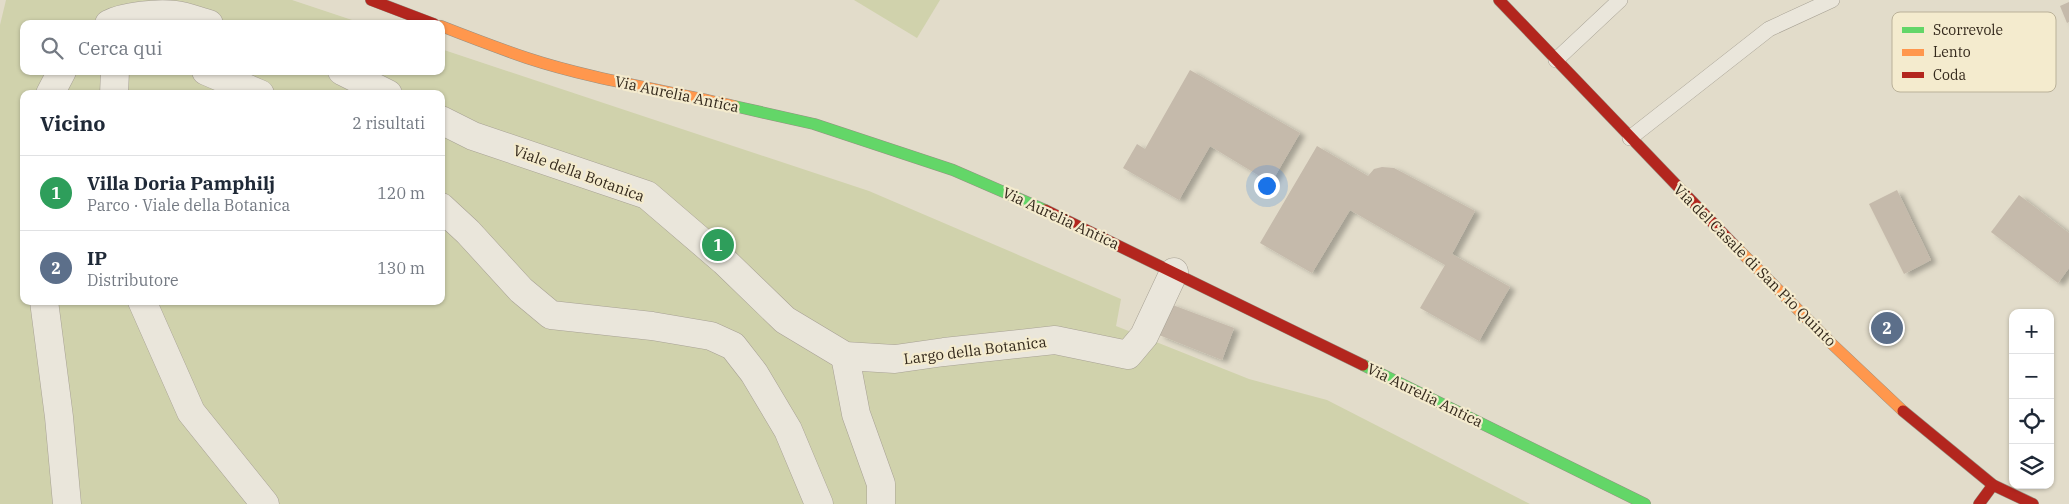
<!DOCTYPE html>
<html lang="it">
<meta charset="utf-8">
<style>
:root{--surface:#fff;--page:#f2f2f3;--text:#1f2937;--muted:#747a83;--line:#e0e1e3;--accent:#b45309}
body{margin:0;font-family:"IBM Plex Serif",serif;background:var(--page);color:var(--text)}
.controls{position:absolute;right:15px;bottom:15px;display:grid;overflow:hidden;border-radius:10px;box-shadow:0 1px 4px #0004}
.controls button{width:45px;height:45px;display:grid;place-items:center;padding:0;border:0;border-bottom:1px solid var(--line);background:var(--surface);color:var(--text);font:25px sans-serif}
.you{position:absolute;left:1266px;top:185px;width:18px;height:18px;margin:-12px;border:4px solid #fff;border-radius:50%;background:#1a73e8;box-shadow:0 0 0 8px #1a73e833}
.badge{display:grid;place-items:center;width:32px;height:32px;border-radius:50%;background:var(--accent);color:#fff;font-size:16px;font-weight:700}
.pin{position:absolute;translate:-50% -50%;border:2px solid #fff;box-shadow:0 1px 5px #0006}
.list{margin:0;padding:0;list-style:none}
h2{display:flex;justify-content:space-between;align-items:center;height:65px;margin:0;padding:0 20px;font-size:21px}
h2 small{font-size:16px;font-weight:400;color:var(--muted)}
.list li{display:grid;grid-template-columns:32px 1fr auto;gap:15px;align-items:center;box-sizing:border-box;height:75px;padding:0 20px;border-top:1px solid var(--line)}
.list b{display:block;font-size:19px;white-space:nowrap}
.list p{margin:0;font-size:16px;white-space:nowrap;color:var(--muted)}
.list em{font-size:16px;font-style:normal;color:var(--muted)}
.icon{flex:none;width:28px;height:28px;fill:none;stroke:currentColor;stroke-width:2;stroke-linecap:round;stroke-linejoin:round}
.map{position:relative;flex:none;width:2069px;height:504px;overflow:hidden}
.search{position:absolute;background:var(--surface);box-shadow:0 1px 4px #0004;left:20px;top:20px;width:425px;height:55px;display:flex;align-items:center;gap:12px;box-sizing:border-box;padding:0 18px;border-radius:10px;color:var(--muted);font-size:19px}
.panel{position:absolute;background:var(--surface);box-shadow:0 1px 4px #0004;left:20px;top:90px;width:425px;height:215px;border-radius:10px}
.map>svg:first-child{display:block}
.green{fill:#d0d2ac;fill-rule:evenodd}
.building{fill:#c5baab;filter:url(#shadow)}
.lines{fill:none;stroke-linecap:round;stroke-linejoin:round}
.lane-casing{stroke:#a7a194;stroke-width:16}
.street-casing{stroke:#a7a194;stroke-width:29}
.fast-casing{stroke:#969083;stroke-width:12}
.slow-casing{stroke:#969083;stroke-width:12}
.jam-casing{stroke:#969083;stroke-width:12}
.lane{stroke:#eae6db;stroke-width:15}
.street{stroke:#eae6db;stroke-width:28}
.fast{stroke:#63d668;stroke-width:11}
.slow{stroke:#ff974d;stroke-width:11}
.jam{stroke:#b3261e;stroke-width:11}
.labels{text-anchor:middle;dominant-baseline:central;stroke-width:4.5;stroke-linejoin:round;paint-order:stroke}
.street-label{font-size:15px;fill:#34291c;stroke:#f4ebce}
.key{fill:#f4ebce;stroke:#bab199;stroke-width:1}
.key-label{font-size:14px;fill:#34291c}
</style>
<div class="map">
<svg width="2069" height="504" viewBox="0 0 2069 504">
<defs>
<filter id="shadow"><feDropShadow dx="5.5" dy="3" stdDeviation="2.5" flood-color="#0004"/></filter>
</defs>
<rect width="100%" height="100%" fill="#e2dcca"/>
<g class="green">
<path d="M6,0H292L364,24H24V71H441V49L869,191L1121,299L1116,326L1249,379L1327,400L1530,504H0V25ZM24,94H441V301H24Z"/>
<polygon points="854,0 940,0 917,38"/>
</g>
<g class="building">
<polygon points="2069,2 2069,22 2067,23 2060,6"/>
<polygon points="1190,70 1300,133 1271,183 1210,146 1179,200 1123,168 1137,144 1145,149"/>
<polygon points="1317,146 1368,176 1374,169 1382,167 1394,168 1475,211 1452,254 1510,287 1479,341 1420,308 1445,265 1350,210 1312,273 1260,243"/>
<polygon points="1897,190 1931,260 1904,274 1869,204"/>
<polygon points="2019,195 2069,233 2069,268 2058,283 1991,232"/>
<polygon points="1170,304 1234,328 1222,360 1159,335"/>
</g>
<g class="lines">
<defs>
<g id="lane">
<polyline points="1556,60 1620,0"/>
<polyline points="1630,138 1769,29 1832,0"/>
</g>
<g id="street">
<path d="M109,24C125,16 157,13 175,15C186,16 198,21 209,24"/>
<polyline points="206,71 260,94"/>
<polyline points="342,71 388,94"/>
<polyline points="50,94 62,71"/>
<polyline points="114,94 115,71"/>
<polyline points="441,120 473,136 647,195 724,261 785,320 845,356 895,359 944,352 1055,340 1128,355 1144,336 1174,272"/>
<polyline points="441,207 468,232 521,290 551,315 652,326 711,336 733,346 754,373 788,430 819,504"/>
<polyline points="44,301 59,417 67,504"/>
<polyline points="142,301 191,412 265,504"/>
<polyline points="845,356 856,414 881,484 881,504"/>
</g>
<g id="fast">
<polyline points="734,106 814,124 953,170 1045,210"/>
<polyline points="1363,365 1645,504"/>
</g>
<g id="slow">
<path d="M441,26C469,37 498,48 527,58C594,80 665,90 734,106"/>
<polyline points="1733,244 1831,343 1903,411"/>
</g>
<g id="jam">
<polyline points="371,0 434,24"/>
<polyline points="1499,0 1733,244"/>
<polyline points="1045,210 1363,365"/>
<polyline points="1903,411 1993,485 2033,504"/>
<polyline points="1979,504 1993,485"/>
</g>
</defs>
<use href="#lane" class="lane-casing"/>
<use href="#street" class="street-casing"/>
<use href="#fast" class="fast-casing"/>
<use href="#slow" class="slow-casing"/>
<use href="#jam" class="jam-casing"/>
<use href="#lane" class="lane"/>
<use href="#street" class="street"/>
<use href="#fast" class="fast"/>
<use href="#slow" class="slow"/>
<use href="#jam" class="jam"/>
</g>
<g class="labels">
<g class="street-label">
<text transform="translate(677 94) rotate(12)">Via Aurelia Antica</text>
<text transform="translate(579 173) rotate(20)">Viale della Botanica</text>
<text transform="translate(1061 218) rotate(25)">Via Aurelia Antica</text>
<text transform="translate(1755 265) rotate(45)">Via del Casale di San Pio Quinto</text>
<text transform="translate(975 350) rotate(-7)">Largo della Botanica</text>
<text transform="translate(1425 395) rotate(26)">Via Aurelia Antica</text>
</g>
</g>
<rect x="1892" y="12" width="164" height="80" rx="8" class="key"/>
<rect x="1902" y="27" width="22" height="6" fill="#63d668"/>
<rect x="1902" y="49" width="22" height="7" fill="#ff974d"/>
<rect x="1902" y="72" width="22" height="6" fill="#b3261e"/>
<g class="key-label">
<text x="1933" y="35">Scorrevole</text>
<text x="1933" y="57">Lento</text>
<text x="1933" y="80">Coda</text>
</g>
</svg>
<div class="controls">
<button>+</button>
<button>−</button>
<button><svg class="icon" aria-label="locate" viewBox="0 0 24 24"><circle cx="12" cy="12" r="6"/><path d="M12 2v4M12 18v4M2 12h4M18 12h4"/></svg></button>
<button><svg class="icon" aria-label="layers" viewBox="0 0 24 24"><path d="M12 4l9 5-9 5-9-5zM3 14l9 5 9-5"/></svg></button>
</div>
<div class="you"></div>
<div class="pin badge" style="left:718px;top:245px;background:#2e9e5b">1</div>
<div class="pin badge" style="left:1887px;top:328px;background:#5c6f8a">2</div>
<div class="search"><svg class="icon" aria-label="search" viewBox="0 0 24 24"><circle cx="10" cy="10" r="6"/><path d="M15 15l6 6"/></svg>Cerca qui</div>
<section class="panel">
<h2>Vicino<small>2 risultati</small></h2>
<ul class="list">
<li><span class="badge" style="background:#2e9e5b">1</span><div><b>Villa Doria Pamphilj</b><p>Parco · Viale della Botanica</p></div><em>120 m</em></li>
<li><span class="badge" style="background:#5c6f8a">2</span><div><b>IP</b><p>Distributore</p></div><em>130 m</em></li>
</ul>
</section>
</div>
